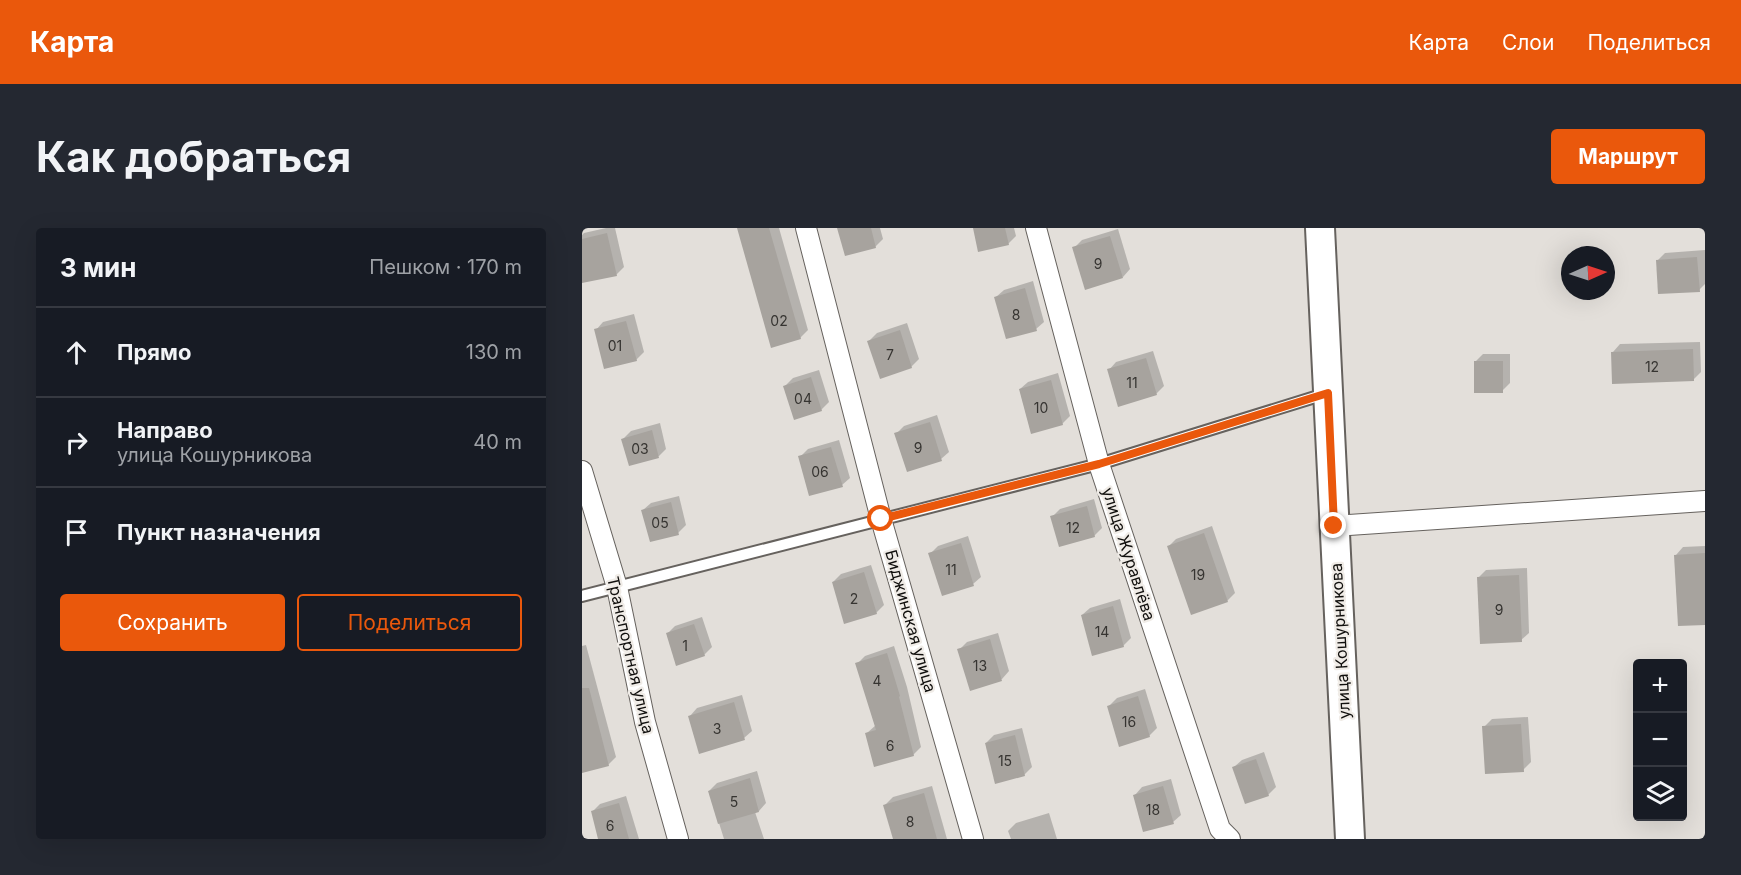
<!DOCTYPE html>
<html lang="ru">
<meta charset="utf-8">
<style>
:root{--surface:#171b24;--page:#242831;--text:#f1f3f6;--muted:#9ea1a6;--line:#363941;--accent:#ea580c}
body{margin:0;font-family:Inter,sans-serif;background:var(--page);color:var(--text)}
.controls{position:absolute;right:18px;bottom:18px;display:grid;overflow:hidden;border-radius:6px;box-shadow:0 6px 24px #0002}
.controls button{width:54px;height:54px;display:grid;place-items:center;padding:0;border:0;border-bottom:2px solid var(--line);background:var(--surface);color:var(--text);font:30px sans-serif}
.compass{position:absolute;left:979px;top:18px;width:54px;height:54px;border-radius:50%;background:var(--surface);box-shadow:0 6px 24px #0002;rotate:87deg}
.stop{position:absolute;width:18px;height:18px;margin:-14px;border:4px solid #ea580c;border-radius:50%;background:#fff}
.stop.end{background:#ea580c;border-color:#fff;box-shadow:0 2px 6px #0008}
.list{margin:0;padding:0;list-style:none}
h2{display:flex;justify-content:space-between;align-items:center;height:78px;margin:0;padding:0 24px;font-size:26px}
h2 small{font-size:20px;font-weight:400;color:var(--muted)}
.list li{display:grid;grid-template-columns:39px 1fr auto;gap:18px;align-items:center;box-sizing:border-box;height:90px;padding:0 24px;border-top:2px solid var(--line)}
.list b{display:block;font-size:22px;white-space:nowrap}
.list p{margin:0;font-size:20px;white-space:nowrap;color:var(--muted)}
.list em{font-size:20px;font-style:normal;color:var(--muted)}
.actions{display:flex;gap:12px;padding:18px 24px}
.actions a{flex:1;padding:14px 0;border:2px solid var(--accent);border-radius:6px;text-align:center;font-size:21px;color:var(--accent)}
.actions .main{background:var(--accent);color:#fff}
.icon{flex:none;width:33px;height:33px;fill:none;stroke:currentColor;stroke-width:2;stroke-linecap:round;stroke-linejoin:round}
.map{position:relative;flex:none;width:1123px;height:611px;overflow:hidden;border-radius:6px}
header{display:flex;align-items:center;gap:36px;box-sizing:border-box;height:84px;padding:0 30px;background:var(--accent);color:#fff}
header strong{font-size:28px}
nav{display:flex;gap:33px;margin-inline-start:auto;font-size:21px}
.intro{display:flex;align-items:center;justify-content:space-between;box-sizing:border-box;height:144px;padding:0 36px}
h1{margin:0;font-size:42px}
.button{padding:15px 27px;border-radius:6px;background:var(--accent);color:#fff;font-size:21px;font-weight:700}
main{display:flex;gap:36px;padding:0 36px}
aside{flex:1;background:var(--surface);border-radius:6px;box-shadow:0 6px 24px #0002}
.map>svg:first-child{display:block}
.shadow{fill:#0003}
.building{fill:#a7a39e}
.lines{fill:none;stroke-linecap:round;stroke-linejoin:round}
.lane-casing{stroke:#66625e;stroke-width:14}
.street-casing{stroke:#66625e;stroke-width:22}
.secondary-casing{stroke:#66625e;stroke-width:32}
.lane{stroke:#fff;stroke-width:10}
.street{stroke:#fff;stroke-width:20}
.secondary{stroke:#fff;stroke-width:28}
.route{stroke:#ea580c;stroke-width:8}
.labels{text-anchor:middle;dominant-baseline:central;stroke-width:4.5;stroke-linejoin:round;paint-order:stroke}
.number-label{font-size:14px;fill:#363431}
.street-label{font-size:16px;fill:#100f0d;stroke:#f0ece7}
</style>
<header>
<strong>Карта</strong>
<nav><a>Карта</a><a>Слои</a><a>Поделиться</a></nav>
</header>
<div class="intro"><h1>Как добраться</h1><a class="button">Маршрут</a></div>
<main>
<aside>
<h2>3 мин<small>Пешком · 170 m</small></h2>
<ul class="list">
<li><svg class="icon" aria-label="ahead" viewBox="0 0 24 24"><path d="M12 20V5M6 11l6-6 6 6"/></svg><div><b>Прямо</b></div><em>130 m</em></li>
<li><svg class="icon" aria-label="right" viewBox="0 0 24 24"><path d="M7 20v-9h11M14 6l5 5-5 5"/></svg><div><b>Направо</b><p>улица Кошурникова</p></div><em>40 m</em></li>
<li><svg class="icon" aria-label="arrive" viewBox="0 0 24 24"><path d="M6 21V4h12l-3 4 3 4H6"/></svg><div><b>Пункт назначения</b></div></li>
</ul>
<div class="actions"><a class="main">Сохранить</a><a>Поделиться</a></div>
</aside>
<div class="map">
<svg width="1123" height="611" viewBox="0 0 1123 611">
<rect width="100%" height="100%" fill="#e3dfda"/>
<g class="shadow">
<polygon points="24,0 33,0 42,39 34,47 0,41 0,7 2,5"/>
<polygon points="157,0 197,0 226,102 218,110"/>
<polygon points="257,0 298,0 301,11 293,19"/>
<polygon points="393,0 432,0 434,8 426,16"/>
<polygon points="536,1 548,41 541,49 492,20 500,12"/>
<polygon points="1123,22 1123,56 1117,62 1076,32 1083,25"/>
<polygon points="451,53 462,94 454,101 414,69 422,62"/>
<polygon points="52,86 62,124 54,132 14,102 21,94"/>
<polygon points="325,95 337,131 329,139 287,113 295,105"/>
<polygon points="1118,114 1119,144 1111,152 1031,124 1038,116"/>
<polygon points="571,123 582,158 574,166 527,142 534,134"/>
<polygon points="901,126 928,126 928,155 920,163 893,134"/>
<polygon points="237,142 247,174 239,182 203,158 211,150"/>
<polygon points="476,145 488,188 480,196 438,161 446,154"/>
<polygon points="355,187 367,224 359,231 314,206 322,198"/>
<polygon points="78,195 84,221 77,228 48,236 41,211 49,203"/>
<polygon points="257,212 268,250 260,257 218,229 226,221"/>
<polygon points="97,268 104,297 96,305 61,282 69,275"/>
<polygon points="512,271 520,300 512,308 470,289 478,281"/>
<polygon points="630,298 653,365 645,373 587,318 594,311"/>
<polygon points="386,308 399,349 391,356 348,326 356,318"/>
<polygon points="1123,318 1123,395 1097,397 1094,327 1101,319"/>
<polygon points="289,337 302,377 294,385 251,354 259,346"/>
<polygon points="945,340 947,405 939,412 896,350 904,342"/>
<polygon points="538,371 549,410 541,418 500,387 508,380"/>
<polygon points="120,389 130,419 122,427 85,406 93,398"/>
<polygon points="416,405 427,443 420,451 389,461 377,422 385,414"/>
<polygon points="4,417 34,529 26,537 0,544 0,418"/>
<polygon points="312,418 325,459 339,519 331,527 285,505 294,497 275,436 283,428"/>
<polygon points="563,461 575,500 567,508 527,478 535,470"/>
<polygon points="160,467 170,503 162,510 108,488 115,480"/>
<polygon points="946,489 949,534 941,542 902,499 910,491"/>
<polygon points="440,500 450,539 442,547 404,515 412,507"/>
<polygon points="682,524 694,559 686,567 652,539 660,532"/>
<polygon points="175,543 184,575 177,583 173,584 182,611 142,611 127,563 135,555"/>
<polygon points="589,551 599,587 591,594 553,567 560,559"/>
<polygon points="350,558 365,611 313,611 303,577 311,569"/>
<polygon points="44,568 57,611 18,611 10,584 18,576"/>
<polygon points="467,585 475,611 429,611 426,603 434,595"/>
</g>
<g class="building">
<polygon points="155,0 187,0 219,111 189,120"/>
<polygon points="255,0 289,0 294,20 263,28"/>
<polygon points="391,0 423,0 427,17 396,24"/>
<polygon points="25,5 35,48 0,55 0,11"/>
<polygon points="528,8 541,50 503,62 490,19"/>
<polygon points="1115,29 1118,64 1076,66 1074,32"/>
<polygon points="443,60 455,103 424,111 412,69"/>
<polygon points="44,93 55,133 22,141 12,101"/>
<polygon points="318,102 330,140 298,151 285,113"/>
<polygon points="1111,121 1112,153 1030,156 1029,124"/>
<polygon points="564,130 575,167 536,179 525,141"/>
<rect x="892" y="133" width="29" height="32"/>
<polygon points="229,149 240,183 212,192 201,158"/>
<polygon points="469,152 481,197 449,206 437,161"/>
<polygon points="348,194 360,233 325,244 312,205"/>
<polygon points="70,202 77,230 47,238 39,211"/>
<polygon points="249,219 261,259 227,268 216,228"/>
<polygon points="89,274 97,307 68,314 59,282"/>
<polygon points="505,278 513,309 477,319 468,288"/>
<polygon points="622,305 646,374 609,387 585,318"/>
<polygon points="379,315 392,358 360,368 346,325"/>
<polygon points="1123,325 1123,397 1096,398 1092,327"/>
<polygon points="282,344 295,386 262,396 250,354"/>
<polygon points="937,347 940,414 898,416 895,349"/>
<polygon points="531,378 542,419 510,428 499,387"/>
<polygon points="112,396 123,428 94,438 84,405"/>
<polygon points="408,411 420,453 388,463 375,421"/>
<polygon points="305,425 318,468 317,469 332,528 292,539 283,505 294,502 273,435"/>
<polygon points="0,460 7,460 27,538 0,545"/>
<polygon points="556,468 568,509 537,519 525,478"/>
<polygon points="152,474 163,512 117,526 106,488"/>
<polygon points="939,496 942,544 903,546 900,498"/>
<polygon points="433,507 443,548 413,556 403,515"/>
<polygon points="674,531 687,568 663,576 650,539"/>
<polygon points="168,550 177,584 136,596 126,563"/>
<polygon points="581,558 592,596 561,604 551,567"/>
<polygon points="342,565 355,611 311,611 301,577"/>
<polygon points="37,575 47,611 16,611 9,583"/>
</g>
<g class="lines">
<defs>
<polyline id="lane" points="0,368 517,236 746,165"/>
<g id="street">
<polyline points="224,0 299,291 391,611"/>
<polyline points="454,0 517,236 638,601 648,611"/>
<polyline points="0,243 35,359 63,494 96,611"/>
<polyline points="752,298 1123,273"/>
</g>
<polyline id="secondary" points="738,0 768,611"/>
</defs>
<use href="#lane" class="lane-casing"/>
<use href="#street" class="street-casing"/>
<use href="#secondary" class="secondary-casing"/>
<use href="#lane" class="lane"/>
<use href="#street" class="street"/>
<use href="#secondary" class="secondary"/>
</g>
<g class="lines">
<polyline class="route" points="299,291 517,236 746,165 752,298"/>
</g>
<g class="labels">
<g class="number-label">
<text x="516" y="35">9</text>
<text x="434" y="86">8</text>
<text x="197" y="92">02</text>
<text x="33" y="117">01</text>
<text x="308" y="126">7</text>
<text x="1070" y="138">12</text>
<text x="550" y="154">11</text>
<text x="221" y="170">04</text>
<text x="459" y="179">10</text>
<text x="336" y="219">9</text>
<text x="58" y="220">03</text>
<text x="238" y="243">06</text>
<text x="78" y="294">05</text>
<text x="491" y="299">12</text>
<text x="369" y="341">11</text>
<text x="616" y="346">19</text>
<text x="272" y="370">2</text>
<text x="917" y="381">9</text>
<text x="520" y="403">14</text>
<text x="103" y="417">1</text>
<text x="398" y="437">13</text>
<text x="295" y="452">4</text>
<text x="547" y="493">16</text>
<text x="135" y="500">3</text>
<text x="308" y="517">6</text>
<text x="423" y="532">15</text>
<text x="152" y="573">5</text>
<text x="571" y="581">18</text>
<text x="328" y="593">8</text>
<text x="28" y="597">6</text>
</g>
<g class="street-label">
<text transform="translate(547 326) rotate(72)">улица Журавлёва</text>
<text transform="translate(329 393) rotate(74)">Биджинская улица</text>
<text transform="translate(758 413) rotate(-93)">улица Кошурникова</text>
<text transform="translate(49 427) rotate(77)">Транспортная улица</text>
</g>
</g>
</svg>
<div class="controls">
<button>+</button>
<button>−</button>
<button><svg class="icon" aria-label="layers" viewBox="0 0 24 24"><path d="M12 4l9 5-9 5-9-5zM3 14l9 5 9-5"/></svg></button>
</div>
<svg class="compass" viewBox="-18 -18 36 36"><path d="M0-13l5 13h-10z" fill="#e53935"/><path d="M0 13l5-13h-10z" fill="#9ea1a6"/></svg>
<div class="stop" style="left:299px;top:291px"></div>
<div class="stop end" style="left:752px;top:298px"></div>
</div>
</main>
